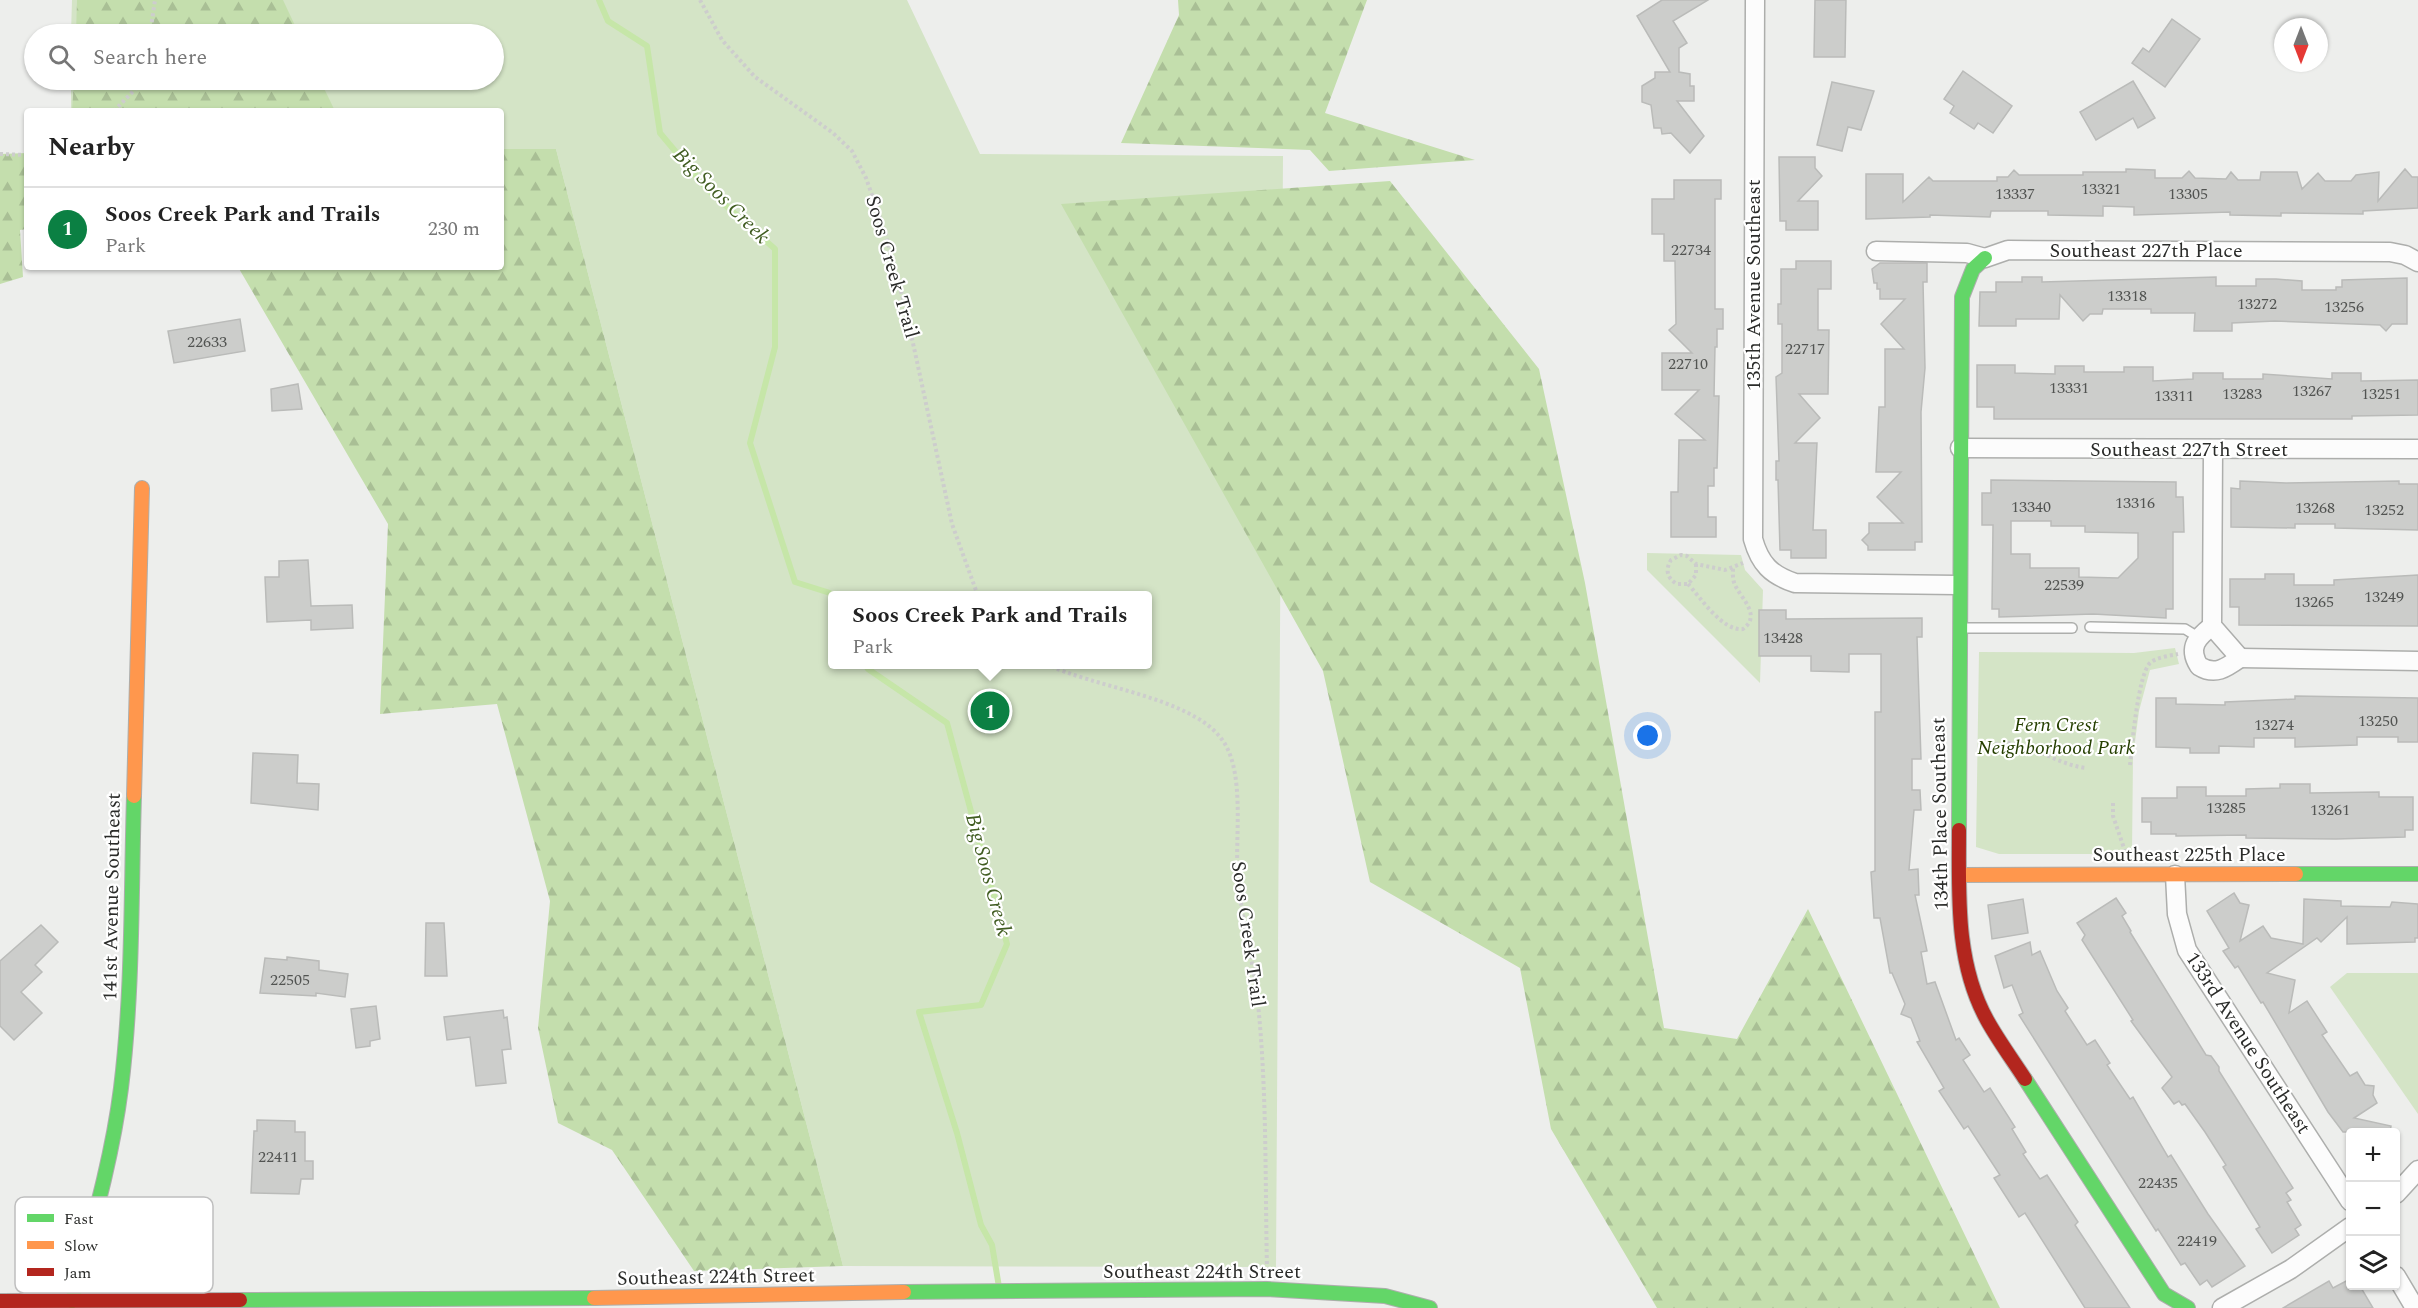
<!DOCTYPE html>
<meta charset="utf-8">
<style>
:root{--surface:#fff;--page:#f2f2f2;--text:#222;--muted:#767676;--line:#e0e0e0;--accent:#0b8043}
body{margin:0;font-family:Spectral,serif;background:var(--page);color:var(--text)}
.controls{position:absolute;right:18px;bottom:18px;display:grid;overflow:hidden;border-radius:6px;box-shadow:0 2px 4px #0004}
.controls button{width:54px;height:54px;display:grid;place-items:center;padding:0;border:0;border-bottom:2px solid var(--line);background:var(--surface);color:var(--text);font:30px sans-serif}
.compass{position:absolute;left:2274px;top:18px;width:54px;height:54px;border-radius:50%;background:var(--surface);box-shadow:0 2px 4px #0004;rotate:180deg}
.you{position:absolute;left:1648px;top:736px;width:21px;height:21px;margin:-15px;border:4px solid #fff;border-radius:50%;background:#1a73e8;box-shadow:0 0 0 9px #1a73e833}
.badge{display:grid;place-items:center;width:39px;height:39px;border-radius:50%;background:var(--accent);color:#fff;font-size:20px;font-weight:700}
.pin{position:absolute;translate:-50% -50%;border:3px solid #fff;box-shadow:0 2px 6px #0006}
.popup{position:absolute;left:828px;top:591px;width:324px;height:78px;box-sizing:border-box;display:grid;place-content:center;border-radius:6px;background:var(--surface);filter:drop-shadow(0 2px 4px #0005);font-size:20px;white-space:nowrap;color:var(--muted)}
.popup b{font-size:22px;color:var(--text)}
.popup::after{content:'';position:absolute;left:50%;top:100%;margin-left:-12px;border:12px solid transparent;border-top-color:var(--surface)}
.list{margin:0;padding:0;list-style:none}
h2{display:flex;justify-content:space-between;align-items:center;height:78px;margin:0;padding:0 24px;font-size:26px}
h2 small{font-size:20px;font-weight:400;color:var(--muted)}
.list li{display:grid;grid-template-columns:39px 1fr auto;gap:18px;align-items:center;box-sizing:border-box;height:84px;padding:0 24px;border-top:2px solid var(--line)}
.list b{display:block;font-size:22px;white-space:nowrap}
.list p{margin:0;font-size:20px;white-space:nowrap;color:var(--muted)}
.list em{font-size:20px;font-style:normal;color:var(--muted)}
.icon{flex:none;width:33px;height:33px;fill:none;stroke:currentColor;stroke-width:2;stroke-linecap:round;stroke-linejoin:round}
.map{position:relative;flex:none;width:2418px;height:1308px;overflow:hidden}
.search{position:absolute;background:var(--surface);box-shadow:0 2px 4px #0004;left:24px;top:24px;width:480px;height:66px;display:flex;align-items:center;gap:15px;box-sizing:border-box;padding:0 21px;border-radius:33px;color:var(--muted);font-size:22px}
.panel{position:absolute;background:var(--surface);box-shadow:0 2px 4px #0004;left:24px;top:108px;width:480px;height:162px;border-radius:6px}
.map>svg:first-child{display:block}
.green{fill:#d4e4c6;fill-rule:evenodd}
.forest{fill:url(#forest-firs)}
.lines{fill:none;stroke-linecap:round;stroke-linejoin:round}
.stream{stroke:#c6e6a8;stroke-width:6}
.building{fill:#cccdcb;stroke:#babbb9;stroke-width:1.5;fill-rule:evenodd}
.lane-casing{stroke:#adaeac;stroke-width:12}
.street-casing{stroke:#adaeac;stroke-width:21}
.fast-casing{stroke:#adaeac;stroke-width:16}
.slow-casing{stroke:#adaeac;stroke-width:16}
.jam-casing{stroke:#adaeac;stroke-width:16}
.path{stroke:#cdcdcd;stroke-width:4;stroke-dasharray:3 3;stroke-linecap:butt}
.lane{stroke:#fcfcfc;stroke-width:9}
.street{stroke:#fcfcfc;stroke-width:18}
.fast{stroke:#63d668;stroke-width:14}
.slow{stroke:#ff974d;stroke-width:14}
.jam{stroke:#b3261e;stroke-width:14}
.labels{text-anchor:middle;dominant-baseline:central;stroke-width:4.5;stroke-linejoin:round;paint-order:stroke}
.number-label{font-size:16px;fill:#525452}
.street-label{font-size:20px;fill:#2a2b29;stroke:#fff}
.park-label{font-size:20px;font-style:italic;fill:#253f00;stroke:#fff}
.water-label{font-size:21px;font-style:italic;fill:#415d22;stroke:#fff}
.key{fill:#fff;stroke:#bfbfbf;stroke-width:1.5}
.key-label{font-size:16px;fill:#2a2b29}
</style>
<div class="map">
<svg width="2418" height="1308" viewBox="0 0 2418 1308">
<defs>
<pattern id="forest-firs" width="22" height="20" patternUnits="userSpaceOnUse" patternTransform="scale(1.5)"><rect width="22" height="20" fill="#c4dead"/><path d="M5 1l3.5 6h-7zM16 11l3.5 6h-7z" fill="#a9bf95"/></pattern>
</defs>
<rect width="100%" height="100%" fill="#edeeec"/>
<g class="green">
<path d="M72,0H907L980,154L1283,156L1276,1267L843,1266L556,149H501V111H71V80H494V34H71ZM832,596H1148V664H832Z"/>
<polygon points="1647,553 1741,555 1745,570 1763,590 1760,683 1647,570"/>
<polygon points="2175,648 2179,664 2150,670 2139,711 2133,757 2132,854 1999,854 1976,847 1979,652 2134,653"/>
<polygon points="2347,973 2418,973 2418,1114 2330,987"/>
</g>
<g class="forest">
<polygon points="77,0 283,0 299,34 76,34"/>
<polygon points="1178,0 1367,0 1325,113 1475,160 1329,171 1310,150 1121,143 1179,15"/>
<polygon points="74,80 320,80 335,111 72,111"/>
<polygon points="501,149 556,149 843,1266 694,1271 612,1150 558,1123 538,1028 550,901 497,704 380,714 388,524 238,267 501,267"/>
<polygon points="27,153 27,229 20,230 23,277 0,284 0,154"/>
<polygon points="1390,181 1539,369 1585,583 1664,1028 1737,1039 1808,909 2000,1308 1657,1308 1551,1129 1520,968 1370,882 1323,671 1061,204"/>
</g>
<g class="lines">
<g class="stream">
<polyline points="599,0 608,21 647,46 660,133 707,189 775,249 775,347 750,443 795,582 830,593 832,598"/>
<polyline points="865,664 868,669 947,723 1007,944 981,1005 919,1012 957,1133 981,1225 992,1245 999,1287"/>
</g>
</g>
<g class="building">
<polygon points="1662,0 1708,0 1673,21 1687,43 1679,48 1679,72 1690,74 1690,86 1694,86 1694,101 1677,101 1704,136 1690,153 1671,133 1662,134 1661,128 1654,128 1651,105 1642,102 1642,86 1655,78 1655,72 1670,72 1637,16"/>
<polygon points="1815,0 1846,0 1845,57 1814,57"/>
<polygon points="2172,19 2200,39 2165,87 2132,63 2143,48 2149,52"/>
<polygon points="1963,71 2012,106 1993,133 1978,123 1974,129 1950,113 1954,106 1944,99"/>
<polygon points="2133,81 2155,118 2138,128 2133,118 2096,140 2080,112"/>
<polygon points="1832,82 1874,91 1861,130 1848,127 1842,151 1817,145"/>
<polygon points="1779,157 1815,157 1815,168 1822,176 1798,201 1818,201 1818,230 1786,230 1786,221 1780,221"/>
<polygon points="2126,169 2155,170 2155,178 2182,178 2189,171 2195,178 2226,179 2231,172 2238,180 2260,180 2261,172 2297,172 2302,189 2318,173 2325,181 2351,181 2356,175 2379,172 2378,201 2405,169 2412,177 2418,177 2418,208 2363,211 2363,214 2281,213 2281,216 2230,215 2230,212 2134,215 2134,207 2103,206 2103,216 2048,215 2048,211 1991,211 1990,217 1930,215 1930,217 1866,219 1866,174 1903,174 1903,202 1929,177 1933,181 1997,181 1997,177 2008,177 2014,170 2019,175 2083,175 2083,172 2126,172"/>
<polygon points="1674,180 1721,180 1721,199 1715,199 1715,309 1723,309 1723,329 1717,329 1717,347 1715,347 1714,396 1719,396 1717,468 1714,468 1714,486 1708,486 1708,517 1716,517 1716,537 1671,537 1671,492 1678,492 1679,440 1705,440 1675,414 1699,390 1662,390 1662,353 1692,353 1669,330 1676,324 1675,261 1664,261 1664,234 1652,234 1652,199 1674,199"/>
<polygon points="1796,261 1831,261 1831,289 1818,289 1818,330 1829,330 1828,394 1799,394 1820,418 1795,443 1817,443 1813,530 1826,530 1826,558 1791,558 1791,550 1780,550 1778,480 1776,480 1776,461 1779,461 1776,377 1782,373 1782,324 1778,324 1778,304 1781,304 1781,269 1796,269"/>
<polygon points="1880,263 1927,263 1927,282 1923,282 1925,368 1921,412 1922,542 1915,542 1915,550 1868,550 1868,546 1862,540 1869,533 1869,523 1903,523 1877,497 1901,472 1876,472 1879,407 1885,407 1885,349 1904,349 1881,324 1905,299 1880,299 1880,289 1877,289 1877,283 1874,283 1872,269"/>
<polygon points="2022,277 2042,277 2042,282 2216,277 2216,286 2256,286 2256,279 2276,279 2302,281 2302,290 2336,290 2336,287 2342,287 2342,280 2407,278 2407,324 2392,324 2386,331 2380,325 2275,321 2232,323 2232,331 2194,331 2195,313 2151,313 2151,309 2103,309 2102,314 2090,314 2083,321 2060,295 2059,319 2016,319 2016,326 1979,326 1980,292 1996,292 1996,282 2022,282"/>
<polygon points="240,319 245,351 174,363 168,331"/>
<polygon points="1977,365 2015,365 2015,373 2055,374 2055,366 2084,366 2084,372 2124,372 2124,367 2153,367 2153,381 2193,379 2193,373 2223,373 2223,379 2263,379 2263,374 2332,379 2332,373 2361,373 2361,381 2418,380 2418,415 2352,416 2352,419 1994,419 1994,407 1977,407"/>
<polygon points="298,384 302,409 272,411 271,389"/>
<path d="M1991,480L2176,482V497H2183L2184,532H2173V609H2166V618L2093,614L1999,617V609H1992L1993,525H1982V493H1991ZM2011,521H2051V526H2085V532L2138,533V558L2118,578L2079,577V568H2030V554H2011Z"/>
<polygon points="2240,481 2286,483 2399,481 2399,484 2418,484 2418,530 2335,528 2335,524 2295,524 2295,528 2231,527 2231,488 2240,489"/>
<polygon points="308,560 311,606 352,605 353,628 311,630 311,620 267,622 265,577 279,577 279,561"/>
<polygon points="2265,574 2294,574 2294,585 2334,585 2334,580 2418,575 2418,626 2239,625 2239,607 2230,607 2230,579 2265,579"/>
<polygon points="1759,610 1786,610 1786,619 1922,618 1922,637 1917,637 1921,759 1912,759 1912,790 1920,790 1921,810 1914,810 1909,870 1918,869 1919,895 1915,895 1927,951 1921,952 1927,984 1935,982 1956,1040 1959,1038 1970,1055 1963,1060 1984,1092 1990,1088 2015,1127 2012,1129 2026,1152 2023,1154 2040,1179 2047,1175 2078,1222 2075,1225 2130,1308 2085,1308 2025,1213 2019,1217 1994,1178 2000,1175 1968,1126 1964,1129 1939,1091 1944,1088 1917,1042 1920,1041 1911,1018 1901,1014 1905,1004 1892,973 1890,973 1880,918 1874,918 1871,872 1875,871 1875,712 1881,712 1881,654 1849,654 1849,672 1811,671 1811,656 1759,656"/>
<polygon points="2295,696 2418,698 2418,742 2398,742 2398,737 2357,737 2357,745 2295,747 2295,738 2254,738 2254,747 2219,746 2219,753 2190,753 2190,748 2156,747 2156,698 2176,698 2176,704 2225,705 2225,702 2295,699"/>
<polygon points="253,753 298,755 297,783 319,784 318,810 251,803"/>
<polygon points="2280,784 2310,784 2310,793 2379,792 2379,797 2413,797 2413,830 2405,830 2405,837 2336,839 2246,838 2246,835 2176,836 2176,834 2151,834 2151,822 2142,822 2142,798 2177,798 2177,787 2206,787 2206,796 2246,796 2246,789 2280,788"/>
<polygon points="2234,893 2240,903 2249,905 2240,941 2263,926 2271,938 2303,944 2304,899 2341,901 2341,906 2390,907 2392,902 2418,904 2418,938 2415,938 2415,942 2347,944 2347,917 2321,942 2317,938 2267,973 2295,980 2289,1013 2307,1001 2327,1032 2322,1035 2350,1076 2357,1072 2365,1085 2374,1086 2373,1095 2377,1103 2354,1118 2391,1126 2390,1132 2343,1132 2328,1112 2263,1002 2261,1003 2238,966 2235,968 2223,951 2229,948 2207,911"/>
<polygon points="2116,898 2126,913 2122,916 2131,931 2130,932 2206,1055 2211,1056 2219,1067 2219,1071 2293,1188 2286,1193 2291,1200 2287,1202 2301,1225 2295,1229 2299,1235 2272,1253 2256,1229 2260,1227 2223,1167 2226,1165 2205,1132 2185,1104 2182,1105 2179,1101 2174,1104 2162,1088 2172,1077 2131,1021 2133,1020 2082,940 2085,935 2077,923"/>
<polygon points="2023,899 2028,933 1992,939 1988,905"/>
<polygon points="426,923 444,923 447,976 425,976"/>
<polygon points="41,925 58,942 35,965 42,972 21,992 42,1013 14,1040 0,1026 0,961"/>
<polygon points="2030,942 2032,955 2040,951 2057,991 2068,1008 2065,1011 2087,1045 2095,1040 2110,1063 2107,1065 2130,1099 2133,1097 2168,1157 2171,1155 2208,1214 2245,1266 2212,1287 2207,1280 2200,1285 2185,1263 2181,1265 2158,1229 2156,1231 2019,1015 2023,1013 2012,985 2004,988 1995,956"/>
<polygon points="287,957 319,961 319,970 348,974 345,997 316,993 316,996 260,993 265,958 287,960"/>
<polygon points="376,1006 380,1039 370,1041 370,1046 356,1048 351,1009"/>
<polygon points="503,1010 504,1018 507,1017 511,1049 502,1050 506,1083 476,1086 470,1037 447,1040 444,1017"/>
<polygon points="257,1120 295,1121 295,1132 305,1132 305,1161 313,1161 313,1179 301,1179 299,1194 251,1193 254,1131 257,1131"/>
<polygon points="2350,1279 2350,1286 2360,1286 2373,1308 2283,1308 2329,1281 2333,1288"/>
</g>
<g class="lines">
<defs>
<g id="lane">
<polyline points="2090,627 2185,629 2198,637"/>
<polyline points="1960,628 2072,628"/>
</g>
<g id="street">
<path d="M1755,0L1753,539C1760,564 1771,575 1795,583L1957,585"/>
<polyline points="1876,251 1967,253 1985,258 2008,250 2390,252 2405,255 2418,262"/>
<polyline points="1960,448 2418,449"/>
<polyline points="2213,451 2212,626 2240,658"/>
<path d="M2212,626C2198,637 2187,647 2199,666C2215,676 2226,668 2240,658"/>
<polyline points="2240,658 2418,661"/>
<polyline points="2175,875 2177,914 2187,950 2350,1201"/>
<polyline points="2396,1194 2418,1170"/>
<polyline points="2396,1276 2415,1308"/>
<polyline points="2222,1308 2291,1269 2350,1227"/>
</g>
<g id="fast">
<polyline points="1959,830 1962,297 1973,269 1985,258"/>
<polyline points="2296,874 2418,874"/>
<polyline points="2025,1079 2164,1294 2188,1308"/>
<polyline points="904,1292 1267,1289 1385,1296 1430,1308"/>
<polyline points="240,1300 594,1298"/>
<path d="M72,1301C91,1230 112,1160 121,1088C133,991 131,893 134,796"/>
</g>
<g id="slow">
<polyline points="134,796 142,488"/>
<polyline points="1959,875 2296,874"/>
<polyline points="594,1298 904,1292"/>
</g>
<g id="jam">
<path d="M1959,830C1959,894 1955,962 1987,1020C1998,1040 2012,1059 2025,1079"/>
<polyline points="0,1301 240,1300"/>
</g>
</defs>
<use href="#lane" class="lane-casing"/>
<use href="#street" class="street-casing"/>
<use href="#fast" class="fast-casing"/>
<use href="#slow" class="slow-casing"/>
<use href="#jam" class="jam-casing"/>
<g class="path">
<polyline points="700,0 722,40 755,77 833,133 852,151 866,178 885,232 905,306 952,524 978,596"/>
<polyline points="150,34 155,0"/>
<polyline points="114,111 144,80"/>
<polyline points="0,154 27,155"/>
<path d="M1696,564V575L1688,584H1677C1667,578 1665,570 1671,560L1681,555L1687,556L1696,564L1725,570L1743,563"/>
<path d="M1688,584C1700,597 1723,632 1743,629C1761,616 1743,600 1736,587C1732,580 1733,574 1733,567"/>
<path d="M1046,664C1093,687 1188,697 1220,737C1247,769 1234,839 1238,879C1242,922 1254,963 1258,1004C1267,1092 1265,1180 1267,1268"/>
<path d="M1978,748C1990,746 2003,741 2015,744C2040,749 2060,765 2086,768"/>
<path d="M2130,765C2132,746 2138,675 2150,663C2157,657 2169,656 2178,654"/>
<polyline points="2113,803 2113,816 2126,854"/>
</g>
<use href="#lane" class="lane"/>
<use href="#street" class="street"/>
<use href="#fast" class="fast"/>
<use href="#slow" class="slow"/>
<use href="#jam" class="jam"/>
</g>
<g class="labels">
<g class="number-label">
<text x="2101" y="189">13321</text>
<text x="2015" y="194">13337</text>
<text x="2188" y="194">13305</text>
<text x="1691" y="250">22734</text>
<text x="2127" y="296">13318</text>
<text x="2257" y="304">13272</text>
<text x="2344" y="307">13256</text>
<text x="207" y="342">22633</text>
<text x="1805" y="349">22717</text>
<text x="1688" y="364">22710</text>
<text x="2069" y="388">13331</text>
<text x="2312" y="391">13267</text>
<text x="2242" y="394">13283</text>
<text x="2381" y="394">13251</text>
<text x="2174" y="396">13311</text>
<text x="2135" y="503">13316</text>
<text x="2031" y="507">13340</text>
<text x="2315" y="508">13268</text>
<text x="2384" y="510">13252</text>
<text x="2064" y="585">22539</text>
<text x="2384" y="597">13249</text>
<text x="2314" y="602">13265</text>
<text x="1783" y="638">13428</text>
<text x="2378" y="721">13250</text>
<text x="2274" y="725">13274</text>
<text x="2226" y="808">13285</text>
<text x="2330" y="810">13261</text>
<text x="290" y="980">22505</text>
<text x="278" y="1157">22411</text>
<text x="2158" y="1183">22435</text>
<text x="2197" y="1241">22419</text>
</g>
<g class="street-label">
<text x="2146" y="251">Southeast 227th Place</text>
<text transform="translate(892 267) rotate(74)">Soos Creek Trail</text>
<text transform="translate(1754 285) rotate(-90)">135th Avenue Southeast</text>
<text x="2189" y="450">Southeast 227th Street</text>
<text transform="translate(1940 814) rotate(-91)">134th Place Southeast</text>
<text x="2189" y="855">Southeast 225th Place</text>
<text transform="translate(112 897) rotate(-89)">141st Avenue Southeast</text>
<text transform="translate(1248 934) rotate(82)">Soos Creek Trail</text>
<text transform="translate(2248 1043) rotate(57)">133rd Avenue Southeast</text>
<text x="1202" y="1272">Southeast 224th Street</text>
<text transform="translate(716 1277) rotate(-1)">Southeast 224th Street</text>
</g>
<g class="park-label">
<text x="2056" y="725">Fern Crest<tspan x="2056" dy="23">Neighborhood Park</tspan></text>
</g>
<g class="water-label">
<text transform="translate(721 196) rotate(45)">Big Soos Creek</text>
<text transform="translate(988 875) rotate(75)">Big Soos Creek</text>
</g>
</g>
<rect x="15" y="1197" width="198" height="96" rx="9" class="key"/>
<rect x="27" y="1214" width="27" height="8" fill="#63d668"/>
<rect x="27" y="1241" width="27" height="8" fill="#ff974d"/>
<rect x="27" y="1268" width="27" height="8" fill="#b3261e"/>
<g class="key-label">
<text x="64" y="1224">Fast</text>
<text x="64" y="1251">Slow</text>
<text x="64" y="1278">Jam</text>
</g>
</svg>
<div class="controls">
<button>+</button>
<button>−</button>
<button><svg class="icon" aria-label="layers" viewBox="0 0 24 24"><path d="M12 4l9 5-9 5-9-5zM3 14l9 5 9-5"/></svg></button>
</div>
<svg class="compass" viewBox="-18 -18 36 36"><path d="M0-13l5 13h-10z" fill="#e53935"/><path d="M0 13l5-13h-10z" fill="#767676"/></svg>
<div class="you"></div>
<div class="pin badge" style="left:990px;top:711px">1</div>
<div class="popup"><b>Soos Creek Park and Trails</b>Park</div>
<div class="search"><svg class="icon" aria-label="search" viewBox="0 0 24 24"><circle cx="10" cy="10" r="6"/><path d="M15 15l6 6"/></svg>Search here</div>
<section class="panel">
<h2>Nearby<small></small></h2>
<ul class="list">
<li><span class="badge">1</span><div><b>Soos Creek Park and Trails</b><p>Park</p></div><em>230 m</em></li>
</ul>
</section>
</div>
